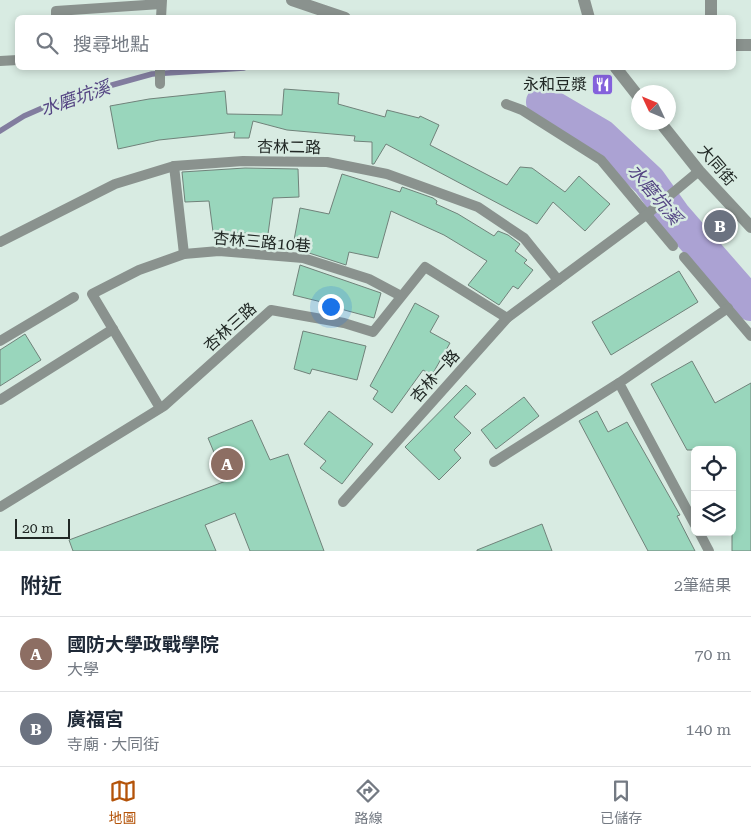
<!DOCTYPE html>
<html lang="zh-TW">
<meta charset="utf-8">
<style>
:root{--surface:#fff;--page:#f6f6f7;--text:#1f2937;--muted:#747a83;--line:#e0e1e3;--accent:#b45309}
body{margin:0;font-family:"Roboto Serif","Noto Sans TC",serif;background:var(--page);color:var(--text)}
.controls{position:absolute;right:15px;bottom:15px;display:grid;overflow:hidden;border-radius:8px;box-shadow:0 2px 8px #0003}
.controls button{width:45px;height:45px;display:grid;place-items:center;padding:0;border:0;border-bottom:1px solid var(--line);background:var(--surface);color:var(--text);font:25px sans-serif}
.compass{position:absolute;left:631px;top:85px;width:45px;height:45px;border-radius:50%;background:var(--surface);box-shadow:0 2px 8px #0003;rotate:314deg}
.scale{position:absolute;left:15px;bottom:12px;width:55px;box-sizing:border-box;padding-left:5px;border:2px solid #212825;border-top:0;font-size:14px;line-height:18px;white-space:nowrap;color:#212825;-webkit-text-stroke:4px #d8ebe2;paint-order:stroke}
.you{position:absolute;left:330px;top:306px;width:18px;height:18px;margin:-12px;border:4px solid #fff;border-radius:50%;background:#1a73e8;box-shadow:0 0 0 8px #1a73e833}
.badge{display:grid;place-items:center;width:32px;height:32px;border-radius:50%;background:var(--accent);color:#fff;font-size:16px;font-weight:700}
.pin{position:absolute;translate:-50% -50%;border:2px solid #fff;box-shadow:0 1px 5px #0006}
.list{margin:0;padding:0;list-style:none}
h2{display:flex;justify-content:space-between;align-items:center;height:65px;margin:0;padding:0 20px;font-size:21px}
h2 small{font-size:16px;font-weight:400;color:var(--muted)}
.list li{display:grid;grid-template-columns:32px 1fr auto;gap:15px;align-items:center;box-sizing:border-box;height:75px;padding:0 20px;border-top:1px solid var(--line)}
.list b{display:block;font-size:19px;white-space:nowrap}
.list p{margin:0;font-size:16px;white-space:nowrap;color:var(--muted)}
.list em{font-size:16px;font-style:normal;color:var(--muted)}
.icon{flex:none;width:28px;height:28px;fill:none;stroke:currentColor;stroke-width:2;stroke-linecap:round;stroke-linejoin:round}
.map{position:relative;flex:none;width:751px;height:551px;overflow:hidden}
.search{position:absolute;background:var(--surface);box-shadow:0 2px 8px #0003;left:15px;right:15px;top:15px;height:55px;display:flex;align-items:center;gap:12px;box-sizing:border-box;padding:0 18px;border-radius:8px;color:var(--muted);font-size:19px}
.sheet{height:215px;background:var(--surface)}
nav{display:flex;justify-content:space-around;align-items:center;box-sizing:border-box;height:70px;border-top:1px solid var(--line);background:var(--surface);font-size:14px;color:var(--muted)}
nav a{display:grid;justify-items:center;gap:2px}
nav .on{color:var(--accent)}
.map>svg:first-child{display:block}
.lines{fill:none;stroke-linecap:round;stroke-linejoin:round}
.stream{stroke:#827d9f;stroke-width:5.5}
.river{stroke:#aba2d3;stroke-width:34}
.building{fill:#99d6bc;stroke:#70827a}
.service{stroke:#8a928e;stroke-width:10}
.minor{stroke:#8a928e;stroke-width:12}
.tertiary{stroke:#8a928e;stroke-width:12}
.labels{text-anchor:middle;dominant-baseline:central;stroke-width:5;stroke-linejoin:round;paint-order:stroke}
.poi-label{font-size:16px;fill:#212825;stroke:#d8ebe2;text-anchor:end}
.street-label{font-size:16px;fill:#212825;stroke:#d8ebe2}
.water-label{font-size:18px;font-style:italic;fill:#544483;stroke:#d8ebe2}
</style>
<div class="map">
<svg width="751" height="551" viewBox="0 0 751 551">
<rect width="100%" height="100%" fill="#d8ebe2"/>
<g class="lines">
<polyline class="stream" points="0,131 24,116 65,98 152,74 244,68"/>
<polyline class="river" points="543,102 601,136 649,181 674,216 751,304"/>
</g>
<g class="building">
<polygon points="284,89 339,93 338,104 385,117 387,110 419,118 420,116 439,125 430,145 507,185 520,167 532,168 565,192 579,176 610,204 585,231 553,202 537,224 386,144 374,164 372,164 372,142 354,141 355,136 287,130 253,121 249,138 234,138 235,132 159,140 118,149 110,106 149,99 225,91 227,114 282,115"/>
<polygon points="245,168 298,169 299,197 273,198 268,234 213,232 209,201 185,202 182,172"/>
<polygon points="342,174 400,192 402,187 433,198 437,201 436,204 458,214 494,236 498,231 508,235 520,244 515,251 527,260 524,263 533,270 518,289 513,286 499,305 468,285 487,261 444,235 391,211 378,258 349,252 346,265 303,251 305,242 294,240 300,208 329,214"/>
<polygon points="300,265 381,293 374,318 337,308 338,306 293,295"/>
<polygon points="679,271 698,302 611,355 592,322"/>
<polygon points="415,303 439,316 430,332 450,343 432,375 423,370 392,413 373,399 378,391 370,386"/>
<polygon points="303,331 366,346 357,380 312,369 310,374 294,369"/>
<polygon points="25,334 41,360 0,386 0,350"/>
<polygon points="692,361 715,403 751,383 751,551 732,551 732,450 687,450 651,384"/>
<polygon points="466,385 476,394 454,417 471,433 454,450 461,458 439,480 405,447"/>
<polygon points="524,397 539,416 496,449 481,430"/>
<polygon points="329,411 373,444 342,484 320,468 326,461 304,444"/>
<polygon points="597,411 608,432 627,422 680,515 677,516 695,551 648,551 579,421"/>
<polygon points="252,420 270,460 288,454 324,551 250,551 235,513 205,525 216,551 73,551 69,540 226,481 208,438"/>
<polygon points="542,524 552,551 477,551 477,550"/>
</g>
<g class="lines">
<g class="service">
<polyline points="56,18 56,11 161,4"/>
<polyline points="161,18 162,0"/>
<polyline points="0,61 18,60"/>
<polyline points="160,84 160,68"/>
<polyline points="506,104 522,110 601,160 673,246"/>
<polyline points="174,166 184,254"/>
<polyline points="0,242 115,184 174,166 243,161 327,162 387,174 478,207 524,238 558,280"/>
<polyline points="684,257 751,336"/>
<polyline points="0,341 74,297"/>
<polyline points="0,400 113,329"/>
<polyline points="160,408 92,294 139,270 184,254 219,251 303,258 369,279 401,296"/>
<polyline points="494,462 619,383"/>
<polyline points="343,502 507,318 646,215 699,171"/>
<polyline points="0,507 164,406 271,310 344,323 373,332 425,267 507,318"/>
<polyline points="695,525 619,383 728,308"/>
<polyline points="699,532 709,551"/>
</g>
<g class="minor">
<polyline points="584,0 589,18"/>
<polyline points="711,18 711,0"/>
<polyline points="616,68 638,96"/>
<polyline points="660,122 699,171 751,227"/>
</g>
<g class="tertiary">
<polyline points="292,0 345,18"/>
<polyline points="734,45 751,45"/>
</g>
</g>
<defs>
<symbol id="restaurant-square" viewBox="-11 -11 22 22"><rect x="-9" y="-9" width="18" height="18" rx="4" fill="#8461dc" stroke="#d8ebe2"/><path d="M-5-6h1v4h1v-4h1v4h1v-4h1v5L-1.5 .5V6h-2V.5L-5-1ZM5-6V6H3V1.5H1.5Q1.5-4 5-6Z" fill="#fff"/></symbol>
</defs>
<g fill-rule="evenodd">
<use href="#restaurant-square" x="590" y="72" width="25" height="25"/>
</g>
<g class="labels">
<g class="poi-label">
<text x="587" y="84">永和豆漿</text>
</g>
<g class="street-label">
<text transform="translate(289 147) rotate(1)">杏林二路</text>
<text transform="translate(717 165) rotate(49)">大同街</text>
<text transform="translate(262 242) rotate(5)">杏林三路10巷</text>
<text transform="translate(230 327) rotate(-42)">杏林三路</text>
<text transform="translate(435 376) rotate(-48)">杏林一路</text>
</g>
<g class="water-label">
<text transform="translate(75 98) rotate(-19)">水磨坑溪</text>
<text transform="translate(655 194) rotate(50)">水磨坑溪</text>
</g>
</g>
</svg>
<div class="controls">
<button><svg class="icon" aria-label="locate" viewBox="0 0 24 24"><circle cx="12" cy="12" r="6"/><path d="M12 2v4M12 18v4M2 12h4M18 12h4"/></svg></button>
<button><svg class="icon" aria-label="layers" viewBox="0 0 24 24"><path d="M12 4l9 5-9 5-9-5zM3 14l9 5 9-5"/></svg></button>
</div>
<svg class="compass" viewBox="-18 -18 36 36"><path d="M0-13l5 13h-10z" fill="#e53935"/><path d="M0 13l5-13h-10z" fill="#747a83"/></svg>
<div class="scale">20 m</div>
<div class="you"></div>
<div class="pin badge" style="left:227px;top:464px;background:#8d6e63">A</div>
<div class="pin badge" style="left:720px;top:226px;background:#6b7280">B</div>
<div class="search"><svg class="icon" aria-label="search" viewBox="0 0 24 24"><circle cx="10" cy="10" r="6"/><path d="M15 15l6 6"/></svg>搜尋地點</div>
</div>
<section class="sheet">
<h2>附近<small>2筆結果</small></h2>
<ul class="list">
<li><span class="badge" style="background:#8d6e63">A</span><div><b>國防大學政戰學院</b><p>大學</p></div><em>70 m</em></li>
<li><span class="badge" style="background:#6b7280">B</span><div><b>廣福宮</b><p>寺廟 · 大同街</p></div><em>140 m</em></li>
</ul>
</section>
<nav>
<a class="on"><svg class="icon" aria-label="map" viewBox="0 0 24 24"><path d="M3 6l6-2 6 2 6-2v14l-6 2-6-2-6 2zM9 4v14M15 6v14"/></svg>地圖</a>
<a><svg class="icon" aria-label="directions" viewBox="0 0 24 24"><path d="M12 3l9 9-9 9-9-9zM9 14v-3h6M13 9l2 2-2 2"/></svg>路線</a>
<a><svg class="icon" aria-label="saved" viewBox="0 0 24 24"><path d="M7 4h10v16l-5-4-5 4z"/></svg>已儲存</a>
</nav>
